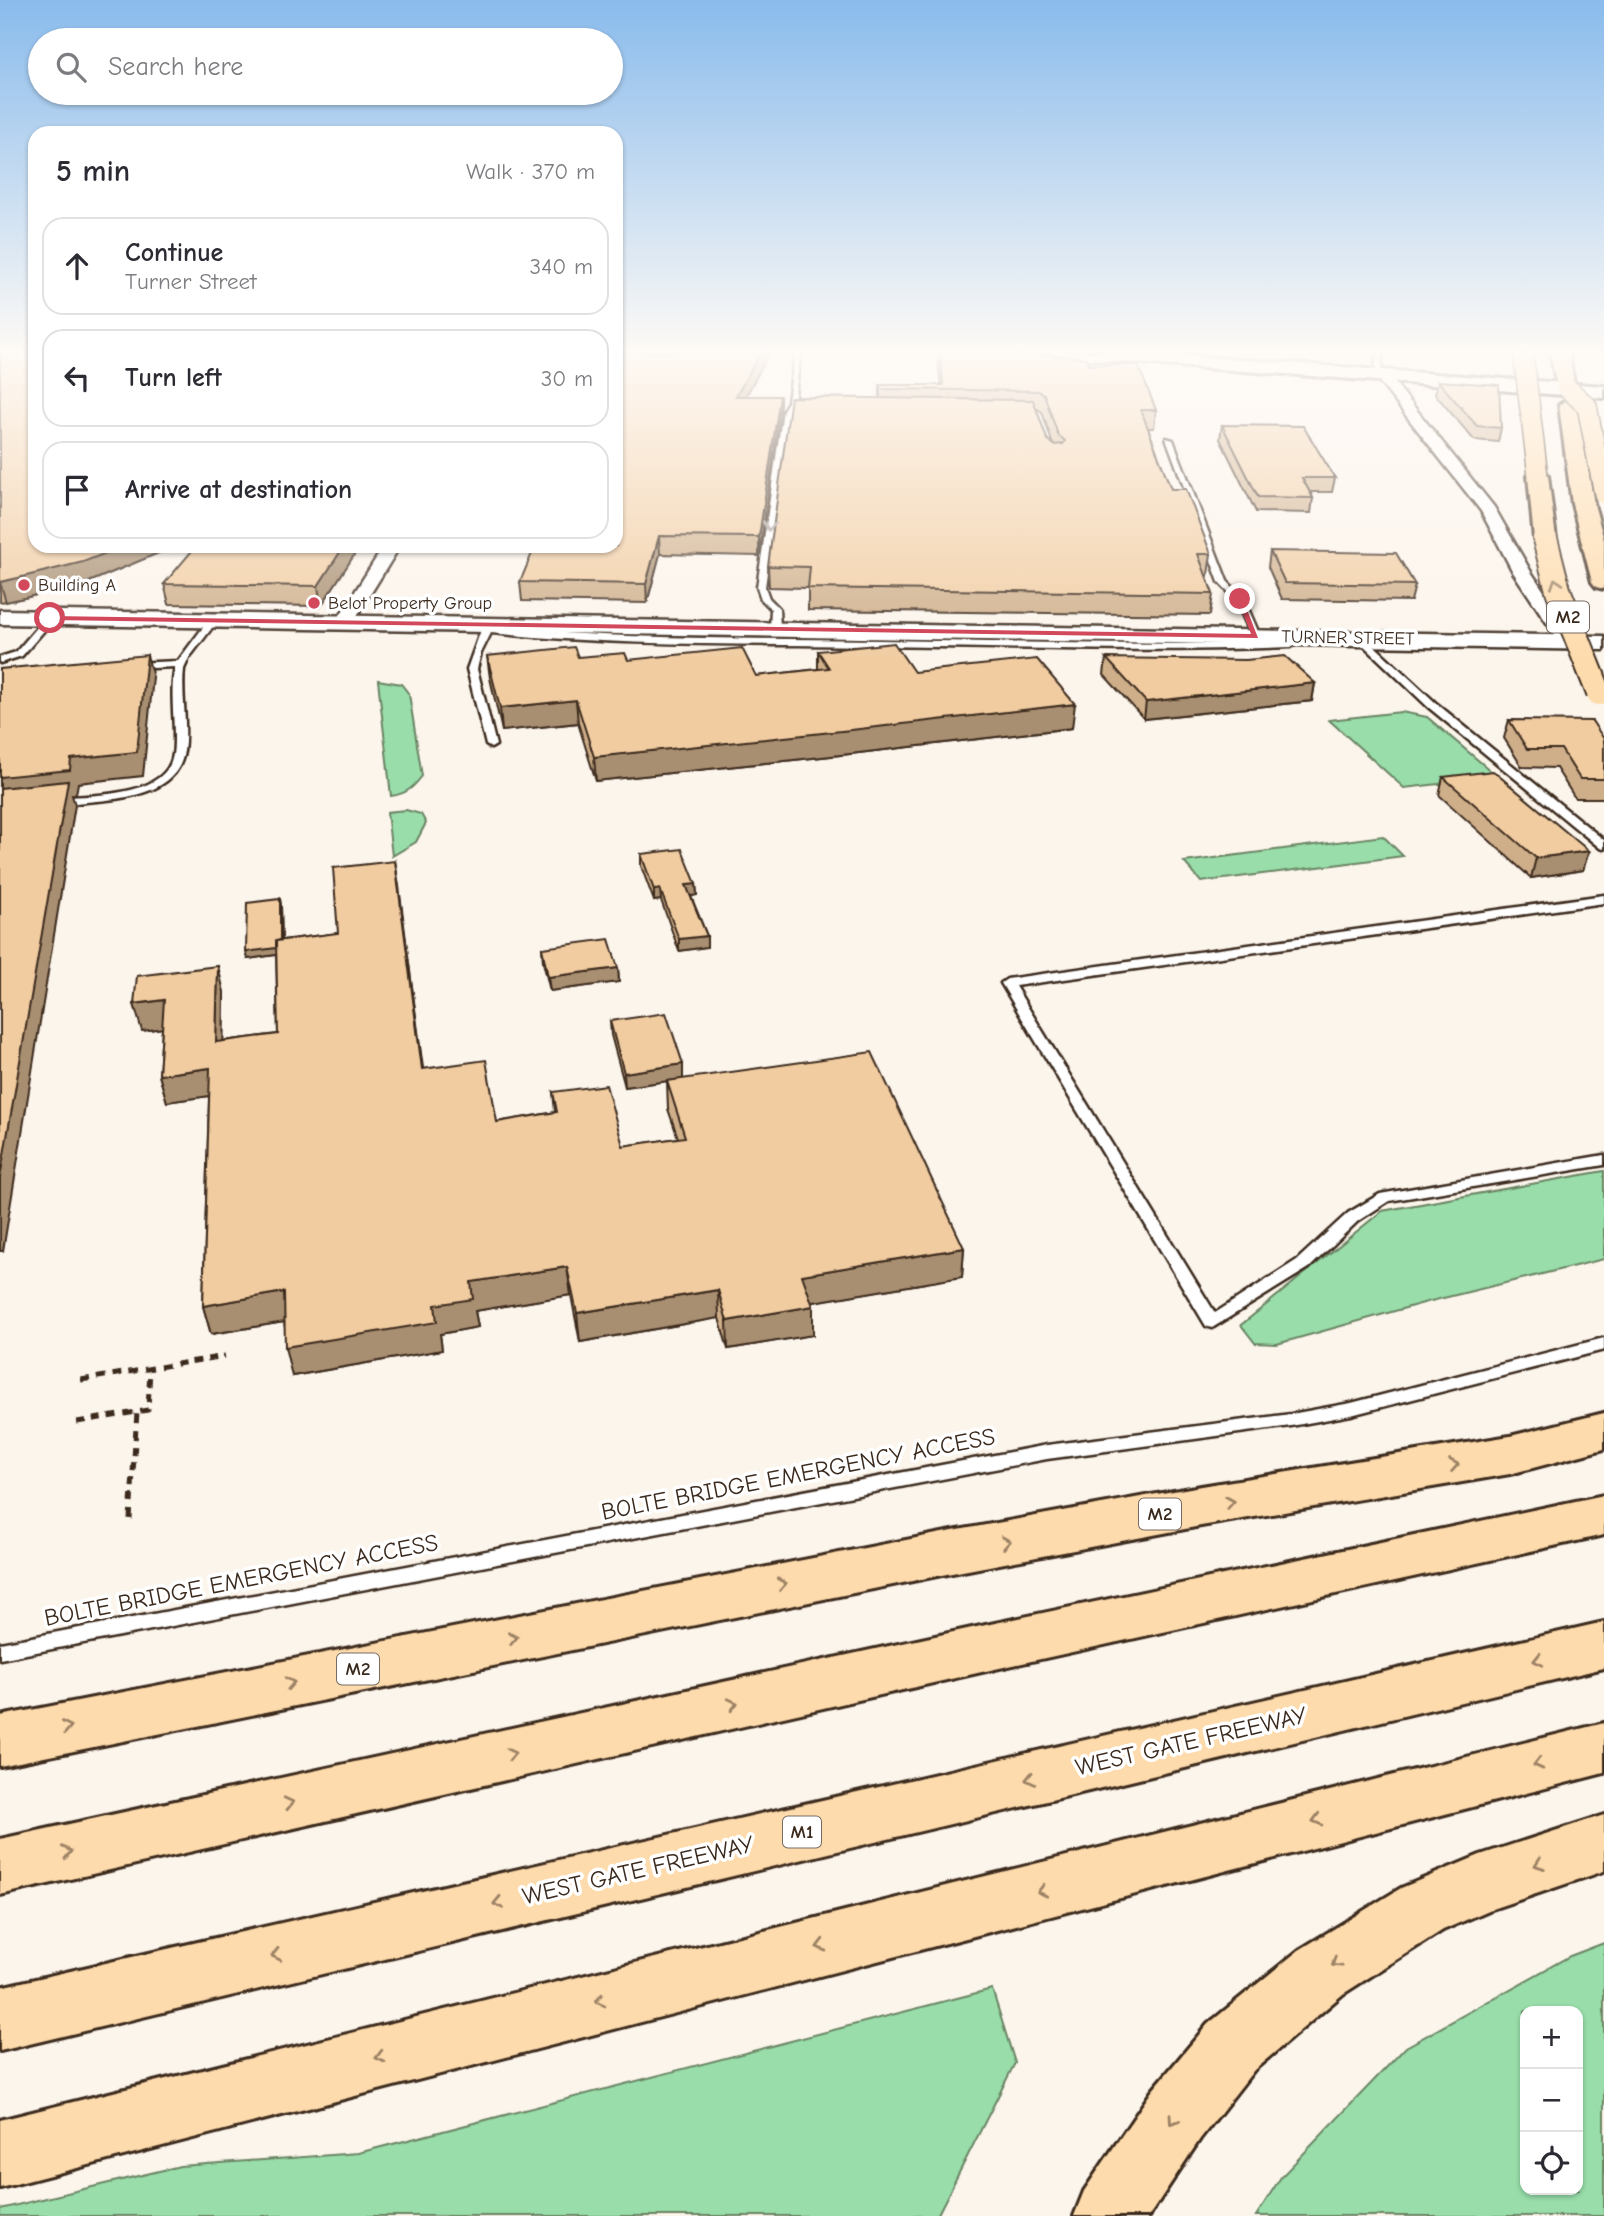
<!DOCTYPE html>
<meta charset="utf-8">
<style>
:root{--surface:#fff;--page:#f7f7f7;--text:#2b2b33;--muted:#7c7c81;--line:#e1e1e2}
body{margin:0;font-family:"Comic Neue",sans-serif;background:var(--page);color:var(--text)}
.controls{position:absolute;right:21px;bottom:21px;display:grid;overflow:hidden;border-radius:14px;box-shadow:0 2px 5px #0004}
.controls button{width:63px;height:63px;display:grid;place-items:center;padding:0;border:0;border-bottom:2px solid var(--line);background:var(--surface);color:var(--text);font:35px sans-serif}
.stop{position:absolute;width:21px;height:21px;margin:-16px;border:5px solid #d1495b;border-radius:50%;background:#fff}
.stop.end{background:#d1495b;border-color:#fff;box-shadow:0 2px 7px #0008}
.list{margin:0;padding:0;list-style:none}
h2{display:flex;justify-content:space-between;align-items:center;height:91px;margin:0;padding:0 28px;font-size:30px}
h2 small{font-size:23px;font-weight:400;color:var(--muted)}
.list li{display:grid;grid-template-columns:46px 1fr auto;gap:21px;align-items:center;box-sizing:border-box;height:98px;margin:0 14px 14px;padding:0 14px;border:2px solid var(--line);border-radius:21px}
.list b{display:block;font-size:26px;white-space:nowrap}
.list p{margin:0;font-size:23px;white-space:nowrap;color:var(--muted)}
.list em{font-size:23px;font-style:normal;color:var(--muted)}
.icon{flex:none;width:38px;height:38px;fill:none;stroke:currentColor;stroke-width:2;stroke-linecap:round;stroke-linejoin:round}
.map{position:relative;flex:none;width:1604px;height:2216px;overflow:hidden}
.search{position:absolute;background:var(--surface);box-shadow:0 2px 5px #0004;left:28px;top:28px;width:595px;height:77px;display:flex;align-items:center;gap:18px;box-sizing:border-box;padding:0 24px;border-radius:38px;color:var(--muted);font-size:26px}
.panel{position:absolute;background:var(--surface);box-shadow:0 2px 5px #0004;left:28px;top:126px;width:595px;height:427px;border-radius:21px}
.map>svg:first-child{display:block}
.green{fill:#98ddaa;stroke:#6a8464;stroke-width:2;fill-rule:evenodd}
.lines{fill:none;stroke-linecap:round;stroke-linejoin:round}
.service-casing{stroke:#3b2a1e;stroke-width:5}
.minor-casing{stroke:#3b2a1e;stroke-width:5}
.tertiary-casing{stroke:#3b2a1e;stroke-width:5}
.secondary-casing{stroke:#3b2a1e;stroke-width:6}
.motorway-casing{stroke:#3b2a1e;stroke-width:6}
.path{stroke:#3b2a1e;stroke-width:5;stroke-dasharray:9 7;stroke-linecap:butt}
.service{fill:#fff;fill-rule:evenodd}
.minor{fill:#fff;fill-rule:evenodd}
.tertiary{fill:#fff;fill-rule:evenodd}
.secondary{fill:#fff;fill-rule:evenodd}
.motorway{fill:#fedbac;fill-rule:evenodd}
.motorway-bridge-far1-casing{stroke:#3b2a1e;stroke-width:22;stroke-linecap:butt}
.motorway-bridge-casing{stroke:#3b2a1e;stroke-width:28;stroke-linecap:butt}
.motorway-bridge-far1{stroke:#fedbac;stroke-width:19}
.motorway-bridge{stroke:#fedbac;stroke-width:24}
.wall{fill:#cfaf8a;stroke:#3b2a1e;stroke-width:2;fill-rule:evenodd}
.shaded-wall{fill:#a98f71;stroke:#3b2a1e;stroke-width:2}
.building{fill:#f1cca1;stroke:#3b2a1e;stroke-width:2}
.oneway{stroke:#a79f9a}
.oneway2{stroke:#9c8265}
.route{fill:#d1495b}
.poi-dot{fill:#d1495b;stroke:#fff;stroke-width:2.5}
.labels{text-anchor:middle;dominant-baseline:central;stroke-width:7;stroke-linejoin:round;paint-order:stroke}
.far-poi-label{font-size:18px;fill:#3b2a1e;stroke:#fff;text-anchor:start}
.far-street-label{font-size:18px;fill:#3b2a1e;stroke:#fff}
.shield{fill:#fff;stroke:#766a62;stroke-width:2}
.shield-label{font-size:19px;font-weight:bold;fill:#3b2a1e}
.near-street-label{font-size:24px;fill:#3b2a1e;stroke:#fff}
</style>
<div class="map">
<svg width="1604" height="2216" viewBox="0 0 1604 2216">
<rect width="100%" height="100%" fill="#fcf5ec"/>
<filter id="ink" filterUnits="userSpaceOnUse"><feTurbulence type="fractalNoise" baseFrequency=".0143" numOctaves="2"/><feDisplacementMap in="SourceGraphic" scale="14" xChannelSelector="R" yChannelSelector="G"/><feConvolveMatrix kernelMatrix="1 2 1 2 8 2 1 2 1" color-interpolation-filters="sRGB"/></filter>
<g filter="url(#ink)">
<g class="green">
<path d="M378,680L401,684L409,694L422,776C413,788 406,794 391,796Z"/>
<polygon points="1401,712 1427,717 1492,772 1483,779 1404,788 1329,720"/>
<polygon points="406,810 421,814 426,823 416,842 392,856 387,812"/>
<polygon points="1383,836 1403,856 1201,882 1184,862"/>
<polygon points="1604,1171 1604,1259 1427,1302 1277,1344 1255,1343 1241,1325 1382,1211"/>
<path d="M1604,1943V2216H1256L1281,2177L1406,2047L1570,1956ZM1525,2011H1578V2190H1525Z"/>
<polygon points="992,1989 1015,2063 937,2216 0,2216 0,2209 180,2166 358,2153"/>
</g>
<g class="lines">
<defs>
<g id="service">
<polygon points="795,352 801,352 794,402 789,410 765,587 769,598 779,608 780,629 775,632 770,629 771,609 761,599 757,587 783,410 788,402"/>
<polygon points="1377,352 1383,352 1381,367 1384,377 1380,377 1375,367"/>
<polygon points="1166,438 1173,440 1227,581 1244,599 1260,636 1258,638 1252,638 1236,600 1219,582"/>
<polygon points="47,616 55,618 22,656 0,663 0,657 16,652"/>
<path d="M210,618L218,620L189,658L184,669C181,696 188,724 184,751C178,795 121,799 86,802C75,803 64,805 53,803L52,801L57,798C88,795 149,797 168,768C174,759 174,747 174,737C174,714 170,690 175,667L132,669L127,666L132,663L178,661Z"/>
<path d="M486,627C616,640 747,638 878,640C1016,642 1153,647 1291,641L1296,644L1291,647C1153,653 1016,648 878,646C748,644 620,646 491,633L481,653L477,669L496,745L491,748L486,745L467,669L481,630Z"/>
<polygon points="1353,636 1364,636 1436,703 1604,840 1604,849 1600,848 1428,707 1359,641 1350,641 1348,639"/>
<polygon points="1604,895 1604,903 1015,986 1215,1313 1297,1260 1348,1213 1380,1194 1604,1155 1604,1165 1389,1201 1358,1221 1309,1268 1212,1328 1206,1326 1001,983 1007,979"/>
<polygon points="1604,1338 1604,1350 1351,1415 1291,1426 1047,1459 0,1659 0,1643 1047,1445 1291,1414 1351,1403"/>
</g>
<g id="minor">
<polygon points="1382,372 1387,373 1494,507 1531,572 1579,643 1577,647 1563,647 1513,572 1481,511 1375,376"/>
<polygon points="384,546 400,546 350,627 338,627 335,623"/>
</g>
<polygon id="tertiary" points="0,610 1604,636 1604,650 0,624"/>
<polygon id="secondary" points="1049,352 1135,352 1604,386 1604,398 1058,357"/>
<g id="motorway">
<polygon points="1550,352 1568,352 1575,387 1573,391 1566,393 1557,387"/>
<polygon points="1568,399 1577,405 1594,504 1604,540 1604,589 1596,587 1592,582 1572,504 1559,405"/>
<polygon points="1538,470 1545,472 1548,476 1556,539 1553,544 1537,544 1534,539 1528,476 1531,472"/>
<polygon points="1604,1413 1604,1449 1510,1474 1201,1526 947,1574 0,1766 0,1716 947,1532 1201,1486 1510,1436"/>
<polygon points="1604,1495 1604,1535 995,1669 0,1895 0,1839 995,1623"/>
<polygon points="1604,1622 1604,1668 0,2051 0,1987"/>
<polygon points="1604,1723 1604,1773 0,2188 0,2120"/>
<polygon points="1604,1815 1604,1871 1489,1910 1443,1930 1343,1994 1254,2070 1200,2139 1149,2216 1074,2216 1084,2191 1152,2091 1208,2024 1299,1950 1401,1888 1480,1855"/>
</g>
</defs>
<use href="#service" class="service-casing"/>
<use href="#minor" class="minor-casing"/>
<use href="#tertiary" class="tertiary-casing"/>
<use href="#secondary" class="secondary-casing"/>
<use href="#motorway" class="motorway-casing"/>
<g class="path">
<polyline points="81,1380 225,1356"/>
<polyline points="77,1422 148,1410 150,1368"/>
<polyline points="130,1519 137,1412"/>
</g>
<use href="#service" class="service"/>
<use href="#minor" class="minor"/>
<use href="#tertiary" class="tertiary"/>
<use href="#secondary" class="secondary"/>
<use href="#motorway" class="motorway"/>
<defs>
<g id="motorway-bridge-far1">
<polyline points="1523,352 1538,476"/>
<polyline points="1566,387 1587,406 1604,494"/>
</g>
<polyline id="motorway-bridge" points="1545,539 1558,590 1599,693"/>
</defs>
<use href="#motorway-bridge-far1" class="motorway-bridge-far1-casing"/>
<use href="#motorway-bridge" class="motorway-bridge-casing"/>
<use href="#motorway-bridge-far1" class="motorway-bridge-far1"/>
<use href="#motorway-bridge" class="motorway-bridge"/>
</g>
<g class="wall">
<polygon points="0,352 35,546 175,546 89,582 24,598 0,602"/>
<polygon points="616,352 770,352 746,396 780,412 759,556 660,554 647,603 522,601 520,582 616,546"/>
<path d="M939,352H1030V354L1089,365L1156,410L1154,428H1148L1171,489L1211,554L1208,575H1206L1213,594L1210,615L808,610V588L769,587L768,566L880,398V385H941L938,361ZM1036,408L1042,412L1053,445L1047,439Z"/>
<polygon points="1438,381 1501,428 1498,442 1474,440 1435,394"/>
<polygon points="1222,425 1335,478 1332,492 1310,492 1313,498 1311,513 1256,512 1220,439"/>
<polygon points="360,546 321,606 169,604 164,584"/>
<polygon points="1270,551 1415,585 1411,601 1282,599 1268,567"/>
<polygon points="818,651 914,672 1072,728 850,754 596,781 578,723 502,731 490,678 487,656 578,657 628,660 756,676 818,669"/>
<polygon points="1106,658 1315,683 1312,701 1144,719 1104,675"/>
<polygon points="1509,720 1604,739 1604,798 1575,798 1556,768 1522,767 1504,738"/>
<polygon points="1443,777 1589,851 1583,870 1531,878 1439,795"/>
<polygon points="641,854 696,884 697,895 691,896 707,936 707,947 679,951 661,900 654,901 641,866"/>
<polygon points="395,861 423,1068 497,1122 555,1112 553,1092 623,1146 678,1138 668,1109 667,1081 964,1248 962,1277 812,1302 813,1335 728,1349 719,1318 580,1342 571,1295 475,1311 478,1327 440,1334 442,1350 292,1376 284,1322 211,1334 203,1306 209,1096 167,1102 159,1075 162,1028 142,1031 224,992 223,1041 278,1034 276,955 248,959 280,899 281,906 282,940 338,933"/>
<polygon points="542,948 618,968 619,982 550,991 543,962"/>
<polygon points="610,1021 683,1064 683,1079 625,1087 611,1035"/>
</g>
<g class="shaded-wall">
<polygon points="761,352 770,352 737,412 736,396"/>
<polygon points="780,396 780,412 759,556 759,537"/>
<polygon points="659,536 660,554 647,603 646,584"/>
<polygon points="124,546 175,546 89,582 24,598 6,602 0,582"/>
<polygon points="344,546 360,546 321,606 318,586"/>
<polygon points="147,655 153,677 143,776 78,783 76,794 72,795 75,805 3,1251 0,1251 0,777 71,759"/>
<polygon points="1315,683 1312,701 1144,719 1146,702"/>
<polygon points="576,700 578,723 502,731 500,708"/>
<polygon points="1075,704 1072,728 850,754 596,781 594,757"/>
<polygon points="1589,851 1583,870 1531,878 1536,858"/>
<polygon points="395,861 399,886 426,1096 422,1069"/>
<polygon points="696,884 697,895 687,897 686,885"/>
<polygon points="660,889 661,900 654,901 654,890"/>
<polygon points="280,899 281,906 282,954 248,959 246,952"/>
<polygon points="707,936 707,947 679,951 679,939"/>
<polygon points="218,966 224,992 223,1069 216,1042"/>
<polygon points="618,968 619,982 550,991 548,977"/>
<polygon points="164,1000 171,1027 142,1031 134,1004"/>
<polygon points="683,1064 683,1079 625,1087 624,1073"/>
<polygon points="210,1068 217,1095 167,1102 159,1075"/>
<polygon points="964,1248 962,1277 802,1304 802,1275"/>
<polygon points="567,1267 571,1295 475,1311 478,1327 440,1334 442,1350 292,1376 285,1347 435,1305 471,1282"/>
<polygon points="718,1290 719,1318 580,1342 577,1313"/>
<polygon points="284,1292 291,1321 211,1334 203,1306"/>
<polygon points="813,1306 813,1335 728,1349 727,1321"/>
</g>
<g class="building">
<polygon points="0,352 35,352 35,546 124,546 83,562 18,578 0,582"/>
<polygon points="616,352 761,352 736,396 780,396 759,537 659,536 646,584 520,582 535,546 616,546"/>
<polygon points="940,352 1030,352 1030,354 1087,358 1089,365 1138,365 1156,410 1141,410 1171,489 1186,489 1211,554 1198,554 1213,594 808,588 810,567 768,566 791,397 1033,400 1047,439 1054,445 1063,444 1065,441 1058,435 1044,394 1038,391 880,389 880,385 943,385"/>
<polygon points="1438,381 1499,385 1501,428 1477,426"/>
<polygon points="1222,425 1303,426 1335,478 1302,478 1313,498 1258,497"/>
<polygon points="196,546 344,546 318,586 164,584"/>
<polygon points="1270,551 1396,553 1415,585 1285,583"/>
<polygon points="894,643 914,672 1037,659 1075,704 851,730 594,757 576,700 500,708 487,656 574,647 578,657 625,653 628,660 742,648 756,676 829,668 818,651"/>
<polygon points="147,655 137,752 71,759 70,770 0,777 0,669"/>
<polygon points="1285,656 1315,683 1146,702 1106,658 1246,660"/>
<polygon points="1509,720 1592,721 1604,739 1604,779 1580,779 1561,749 1527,749"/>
<polygon points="1493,771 1589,851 1536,858 1443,777"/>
<polygon points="68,781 0,1178 0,788"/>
<polygon points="682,849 696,884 686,885 707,936 679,939 660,889 654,890 641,854"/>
<polygon points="395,861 422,1069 486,1060 497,1122 557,1112 553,1092 606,1085 623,1146 685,1137 667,1081 872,1052 964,1248 802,1275 813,1306 727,1321 718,1290 577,1313 567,1267 471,1282 473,1299 435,1305 437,1322 285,1347 284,1292 203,1306 210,1068 159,1075 164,1000 134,1004 137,976 218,966 216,1042 278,1034 276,941 338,933 333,868"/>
<polygon points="280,899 280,940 276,941 276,948 246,952 247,903"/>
<polygon points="609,939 618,968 548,977 542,948"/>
<polygon points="666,1013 683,1064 624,1073 610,1021"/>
</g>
<defs><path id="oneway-chevron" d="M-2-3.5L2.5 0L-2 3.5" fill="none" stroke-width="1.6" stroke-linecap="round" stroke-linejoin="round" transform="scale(1.75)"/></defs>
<use class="oneway" href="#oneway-chevron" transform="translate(769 526) rotate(98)"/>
<g class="oneway2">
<use href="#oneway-chevron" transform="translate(1556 583) rotate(-108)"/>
<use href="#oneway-chevron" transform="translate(1454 1465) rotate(-10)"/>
<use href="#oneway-chevron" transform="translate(1230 1502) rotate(-9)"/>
<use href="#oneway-chevron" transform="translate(1006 1542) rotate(-10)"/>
<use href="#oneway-chevron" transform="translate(782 1584) rotate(-11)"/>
<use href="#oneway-chevron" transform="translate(513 1638) rotate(-11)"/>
<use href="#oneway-chevron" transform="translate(1538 1660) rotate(167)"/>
<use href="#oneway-chevron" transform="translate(290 1683) rotate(-11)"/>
<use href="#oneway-chevron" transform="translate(733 1704) rotate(-13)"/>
<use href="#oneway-chevron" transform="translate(67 1727) rotate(-11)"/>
<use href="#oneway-chevron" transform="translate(511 1754) rotate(-13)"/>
<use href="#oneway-chevron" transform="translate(1538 1764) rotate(166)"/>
<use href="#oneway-chevron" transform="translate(1030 1779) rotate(167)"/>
<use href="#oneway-chevron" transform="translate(289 1803) rotate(-13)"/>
<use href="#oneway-chevron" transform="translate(1317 1820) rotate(165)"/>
<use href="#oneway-chevron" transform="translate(67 1852) rotate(-13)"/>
<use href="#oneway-chevron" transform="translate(1539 1864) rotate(161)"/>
<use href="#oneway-chevron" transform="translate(1042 1891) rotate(166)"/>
<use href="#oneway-chevron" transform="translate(498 1903) rotate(167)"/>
<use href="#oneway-chevron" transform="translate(821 1946) rotate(166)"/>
<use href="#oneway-chevron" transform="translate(276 1955) rotate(167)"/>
<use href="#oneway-chevron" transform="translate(1336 1963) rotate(146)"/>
<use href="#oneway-chevron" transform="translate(600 2001) rotate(166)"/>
<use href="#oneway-chevron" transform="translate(380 2057) rotate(166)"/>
<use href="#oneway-chevron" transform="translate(1173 2120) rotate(125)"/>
</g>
</g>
<linearGradient id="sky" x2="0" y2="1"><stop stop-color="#89bbec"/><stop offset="0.53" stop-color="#fefaf6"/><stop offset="1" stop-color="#fefaf6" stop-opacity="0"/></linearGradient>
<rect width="1604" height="663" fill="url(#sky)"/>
<polygon class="route" points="1237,598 1243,599 1258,638 50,620 46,618 50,616 1251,634"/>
<g class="poi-dot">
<circle cx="24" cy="585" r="7"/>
<circle cx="314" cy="603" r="7"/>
</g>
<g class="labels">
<g class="far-poi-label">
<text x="38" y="585">Building A</text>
<text x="328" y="603">Belot Property Group</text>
</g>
<g class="far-street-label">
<text transform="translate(1348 638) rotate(1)">TURNER STREET</text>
</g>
<g class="shield">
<rect x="1547" y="601.5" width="42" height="31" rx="5"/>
<rect x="1139" y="1498.5" width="42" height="31" rx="5"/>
<rect x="337" y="1653.5" width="42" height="31" rx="5"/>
<rect x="783" y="1816.5" width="38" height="31" rx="5"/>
</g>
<g class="shield-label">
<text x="1568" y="617">M2</text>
<text x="1160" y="1514">M2</text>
<text x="358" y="1669">M2</text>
<text x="802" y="1832">M1</text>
</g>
<g class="near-street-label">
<text transform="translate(798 1474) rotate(-11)">BOLTE BRIDGE EMERGENCY ACCESS</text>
<text transform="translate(241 1580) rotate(-11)">BOLTE BRIDGE EMERGENCY ACCESS</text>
<text transform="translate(1191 1741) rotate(-13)">WEST GATE FREEWAY</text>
<text transform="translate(638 1870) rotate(-13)">WEST GATE FREEWAY</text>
</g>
</g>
</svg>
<div class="controls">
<button>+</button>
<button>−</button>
<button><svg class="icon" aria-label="locate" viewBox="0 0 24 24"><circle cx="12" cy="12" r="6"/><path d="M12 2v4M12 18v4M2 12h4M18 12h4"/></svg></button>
</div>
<div class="stop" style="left:50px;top:618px"></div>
<div class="stop end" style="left:1240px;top:599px"></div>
<div class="search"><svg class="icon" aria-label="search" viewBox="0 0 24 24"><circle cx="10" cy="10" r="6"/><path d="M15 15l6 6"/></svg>Search here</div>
<section class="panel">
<h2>5 min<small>Walk · 370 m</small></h2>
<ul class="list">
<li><svg class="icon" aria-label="ahead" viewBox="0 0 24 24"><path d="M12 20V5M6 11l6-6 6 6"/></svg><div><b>Continue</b><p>Turner Street</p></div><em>340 m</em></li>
<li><svg class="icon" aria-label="left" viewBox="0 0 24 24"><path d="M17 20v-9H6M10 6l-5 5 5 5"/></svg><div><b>Turn left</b></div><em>30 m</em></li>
<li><svg class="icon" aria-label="arrive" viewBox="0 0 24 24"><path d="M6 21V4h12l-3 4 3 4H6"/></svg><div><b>Arrive at destination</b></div></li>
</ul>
</section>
</div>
